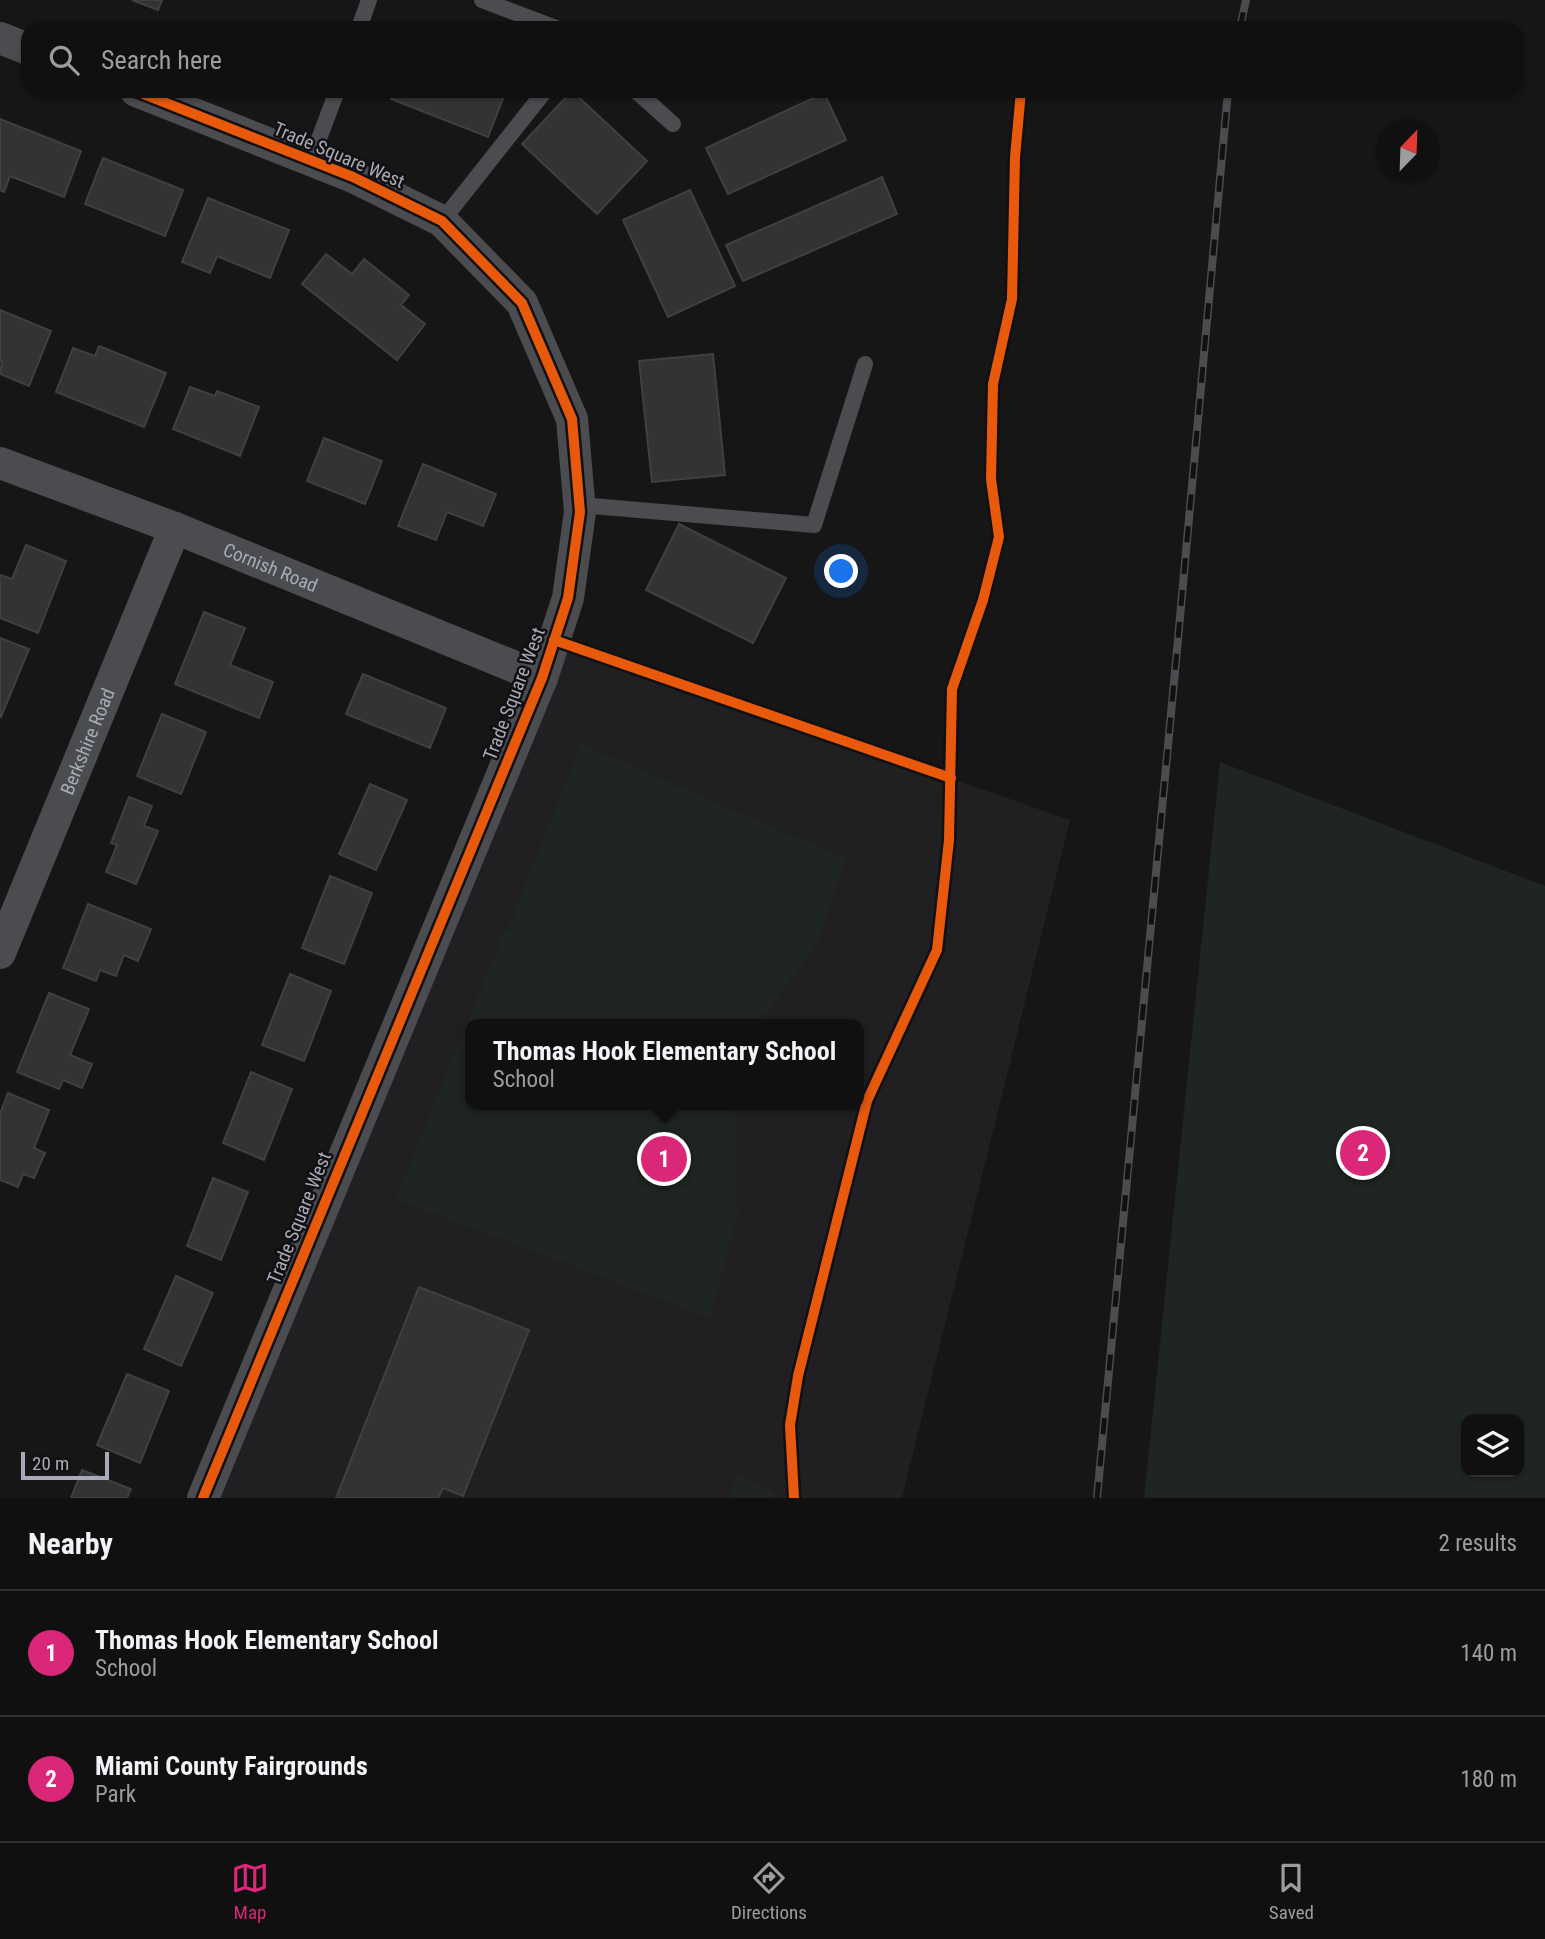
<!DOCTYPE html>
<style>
:root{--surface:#101010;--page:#191919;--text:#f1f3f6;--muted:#9c9d9f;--line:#303030;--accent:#db2777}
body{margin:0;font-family:"Roboto Condensed",sans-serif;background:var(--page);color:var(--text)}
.controls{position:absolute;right:21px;bottom:21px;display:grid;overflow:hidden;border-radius:14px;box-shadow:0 2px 5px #0004}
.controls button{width:63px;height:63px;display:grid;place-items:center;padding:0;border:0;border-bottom:2px solid var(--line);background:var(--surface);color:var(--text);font:35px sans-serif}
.compass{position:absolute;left:1377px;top:119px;width:63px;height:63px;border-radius:50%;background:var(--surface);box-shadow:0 2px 5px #0004;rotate:23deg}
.scale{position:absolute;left:21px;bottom:18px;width:88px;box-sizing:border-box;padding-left:7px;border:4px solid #a8aab7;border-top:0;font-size:19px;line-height:24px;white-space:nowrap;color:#a8aab7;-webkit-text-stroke:5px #111012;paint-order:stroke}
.you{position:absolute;left:842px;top:572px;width:24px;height:24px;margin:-18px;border:5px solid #fff;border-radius:50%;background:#1a73e8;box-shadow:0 0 0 10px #1a73e833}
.badge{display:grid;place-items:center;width:46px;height:46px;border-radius:50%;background:var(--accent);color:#fff;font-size:23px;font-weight:700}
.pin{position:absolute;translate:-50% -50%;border:4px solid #fff;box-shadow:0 2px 7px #0006}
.popup{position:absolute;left:465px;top:1019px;width:399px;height:91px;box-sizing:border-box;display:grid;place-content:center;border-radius:14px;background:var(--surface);filter:drop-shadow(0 2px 5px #0005);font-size:23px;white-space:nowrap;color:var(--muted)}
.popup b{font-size:26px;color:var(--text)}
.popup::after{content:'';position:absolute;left:50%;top:100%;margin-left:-14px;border:14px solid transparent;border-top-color:var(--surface)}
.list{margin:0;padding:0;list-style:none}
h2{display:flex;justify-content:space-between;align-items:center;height:91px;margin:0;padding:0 28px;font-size:30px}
h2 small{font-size:23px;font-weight:400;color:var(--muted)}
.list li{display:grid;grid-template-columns:46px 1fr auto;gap:21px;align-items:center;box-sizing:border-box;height:126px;padding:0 28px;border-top:2px solid var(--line)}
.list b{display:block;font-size:26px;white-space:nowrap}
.list p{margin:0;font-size:23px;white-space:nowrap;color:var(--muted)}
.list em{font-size:23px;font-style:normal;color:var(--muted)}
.icon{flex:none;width:38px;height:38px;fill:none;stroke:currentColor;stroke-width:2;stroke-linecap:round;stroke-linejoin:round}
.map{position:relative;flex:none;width:1545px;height:1498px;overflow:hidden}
.search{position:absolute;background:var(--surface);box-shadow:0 2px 5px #0004;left:21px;right:21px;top:21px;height:77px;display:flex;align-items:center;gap:18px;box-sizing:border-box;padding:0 24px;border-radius:21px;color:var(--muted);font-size:26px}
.sheet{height:343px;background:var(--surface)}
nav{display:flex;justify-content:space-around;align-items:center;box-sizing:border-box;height:98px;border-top:2px solid var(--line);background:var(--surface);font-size:19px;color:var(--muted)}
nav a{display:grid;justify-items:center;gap:4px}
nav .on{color:var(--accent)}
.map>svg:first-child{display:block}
.built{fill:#202022;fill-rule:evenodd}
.green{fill:#1f2520;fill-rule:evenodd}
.building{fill:#323334;stroke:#3f4042;stroke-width:2}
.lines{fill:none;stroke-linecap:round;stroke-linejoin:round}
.lane{stroke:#4b4c4f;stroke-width:16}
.street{stroke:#4b4c4f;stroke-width:32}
.rail-casing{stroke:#4b4c4f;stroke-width:8}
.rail{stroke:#111012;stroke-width:5;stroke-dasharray:16;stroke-linecap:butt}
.cycleway-casing{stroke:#111012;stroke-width:15}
.cycleway{stroke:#e8590c;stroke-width:10}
.labels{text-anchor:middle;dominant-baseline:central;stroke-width:5;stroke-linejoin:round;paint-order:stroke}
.street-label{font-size:19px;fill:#a8aab7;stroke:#111012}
</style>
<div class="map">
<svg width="1545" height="1498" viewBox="0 0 1545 1498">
<rect width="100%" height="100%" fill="#161616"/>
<path class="built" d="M554,640L1070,820L902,1498H203ZM470,1024H858V1105H470Z"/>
<g class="green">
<polygon points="581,744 845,859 818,943 758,1024 470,1024 470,1105 730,1105 735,1112 738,1212 710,1318 396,1199 504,932 507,932"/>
<path d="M1220,762L1545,886V1498H1144ZM1519,1419V1472H1466V1419Z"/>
<polygon points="738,1475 773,1492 775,1498 728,1498"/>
</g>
<g class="building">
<polygon points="132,0 162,0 158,10"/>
<polygon points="394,91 506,91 488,137 391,99"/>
<polygon points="572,91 647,161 597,214 522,144"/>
<polygon points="824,93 846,140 728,194 706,148"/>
<polygon points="0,119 81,151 64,197 10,176 4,192 0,190"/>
<polygon points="103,158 183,190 165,236 85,204"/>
<polygon points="882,177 897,214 743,281 726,245"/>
<polygon points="690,190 735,286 668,317 623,220"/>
<polygon points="208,198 289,230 270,278 217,256 210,273 182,262"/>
<polygon points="326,254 352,274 364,259 409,295 401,305 425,324 397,360 302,284"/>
<polygon points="0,310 51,331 29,386 0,374 2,361 0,361"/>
<polygon points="99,346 166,373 144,427 56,392 73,348 95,356"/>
<polygon points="713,354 725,475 652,482 639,361"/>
<polygon points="190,387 215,396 217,391 259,407 240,456 173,429"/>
<polygon points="324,438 382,461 365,504 307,481"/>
<polygon points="423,464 496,494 483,526 447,512 436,540 398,526"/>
<polygon points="679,524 786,578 753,643 646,590"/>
<polygon points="26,545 66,561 38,633 0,618 0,575 12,579"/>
<polygon points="204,612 245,628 230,665 273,682 259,718 175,684"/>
<polygon points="0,638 29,649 1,717 0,716"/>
<polygon points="363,674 446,708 430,748 346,714"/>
<polygon points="162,714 206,732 181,794 137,776"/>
<polygon points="370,784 407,800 376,870 339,854"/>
<polygon points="129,797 152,806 144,826 158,831 136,884 106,872 117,845 111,843"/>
<polygon points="330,876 372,893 344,964 302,948"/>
<polygon points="88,904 151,929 138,961 124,955 116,976 100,970 96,981 63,968"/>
<polygon points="290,974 331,991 304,1061 262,1045"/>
<polygon points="49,993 89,1009 70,1055 92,1064 82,1088 63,1080 59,1089 17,1072"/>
<polygon points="251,1072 292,1089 264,1160 223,1143"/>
<polygon points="8,1093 49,1110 34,1148 45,1153 34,1178 23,1174 18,1187 0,1180 0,1114"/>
<polygon points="213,1178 248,1192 221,1260 187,1246"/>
<polygon points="176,1276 213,1293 181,1366 144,1349"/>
<polygon points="419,1287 529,1330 463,1496 443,1488 438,1498 336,1498"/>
<polygon points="127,1374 169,1391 140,1463 97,1445"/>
<polygon points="82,1470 131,1489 127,1498 71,1498"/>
</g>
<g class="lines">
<g class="lane">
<polyline points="482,0 556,28"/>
<polyline points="359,28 369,0"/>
<polyline points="636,91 673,124"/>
<polyline points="311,160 337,91"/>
<polyline points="442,221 545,91"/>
<polyline points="580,505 814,525 865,364"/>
</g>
<g class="street">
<polyline points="0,38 28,49"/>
<polyline points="136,91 353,177 442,221 522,303 572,419 580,512 568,598 542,678 203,1498"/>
<path id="s1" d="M0,463L175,528L542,678"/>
<path id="s2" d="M0,953L175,528"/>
</g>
<defs>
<g id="rail">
<polyline points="1240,28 1246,0"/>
<polyline points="1097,1498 1177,650 1228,91"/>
</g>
</defs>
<use href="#rail" class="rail-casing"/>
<use href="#rail" class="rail"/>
<defs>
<g id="cycleway">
<polyline points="136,91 353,177 442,221 522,303 572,419 580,512 568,598 542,678 203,1498"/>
<polyline points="554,640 951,778"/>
<polyline points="794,1498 790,1425 798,1376 867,1101 937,950 949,840 952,689 983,600 999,537 991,479 993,384 1012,299 1015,157 1021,91"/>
</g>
</defs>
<use href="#cycleway" class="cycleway-casing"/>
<use href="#cycleway" class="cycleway"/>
</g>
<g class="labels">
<g class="street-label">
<text transform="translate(339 155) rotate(23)">Trade Square West</text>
<text stroke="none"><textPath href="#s1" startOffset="290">Cornish Road</textPath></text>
<text transform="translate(514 694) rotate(-69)">Trade Square West</text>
<text stroke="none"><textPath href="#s2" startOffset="229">Berkshire Road</textPath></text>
<text transform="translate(299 1218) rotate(-68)">Trade Square West</text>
</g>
</g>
</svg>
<div class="controls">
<button><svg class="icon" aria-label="layers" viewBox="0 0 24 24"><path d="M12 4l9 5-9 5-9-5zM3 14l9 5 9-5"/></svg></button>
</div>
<svg class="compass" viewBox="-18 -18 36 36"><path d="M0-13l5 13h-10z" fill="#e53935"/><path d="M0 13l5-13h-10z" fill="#9c9d9f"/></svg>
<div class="scale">20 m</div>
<div class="you"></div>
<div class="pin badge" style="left:664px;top:1159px">1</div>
<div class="popup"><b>Thomas Hook Elementary School</b>School</div>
<div class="pin badge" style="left:1363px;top:1153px">2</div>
<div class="search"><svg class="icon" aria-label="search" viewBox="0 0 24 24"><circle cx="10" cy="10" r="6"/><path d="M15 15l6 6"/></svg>Search here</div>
</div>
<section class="sheet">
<h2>Nearby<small>2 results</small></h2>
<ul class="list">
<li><span class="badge">1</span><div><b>Thomas Hook Elementary School</b><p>School</p></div><em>140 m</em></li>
<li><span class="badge">2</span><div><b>Miami County Fairgrounds</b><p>Park</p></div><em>180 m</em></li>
</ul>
</section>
<nav>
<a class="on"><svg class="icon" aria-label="map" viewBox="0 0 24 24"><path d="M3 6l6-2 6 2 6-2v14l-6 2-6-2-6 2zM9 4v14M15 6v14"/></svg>Map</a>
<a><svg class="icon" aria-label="directions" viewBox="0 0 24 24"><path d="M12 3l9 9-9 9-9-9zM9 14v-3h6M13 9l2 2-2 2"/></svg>Directions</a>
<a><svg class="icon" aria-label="saved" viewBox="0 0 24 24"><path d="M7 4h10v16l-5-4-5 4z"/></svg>Saved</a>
</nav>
